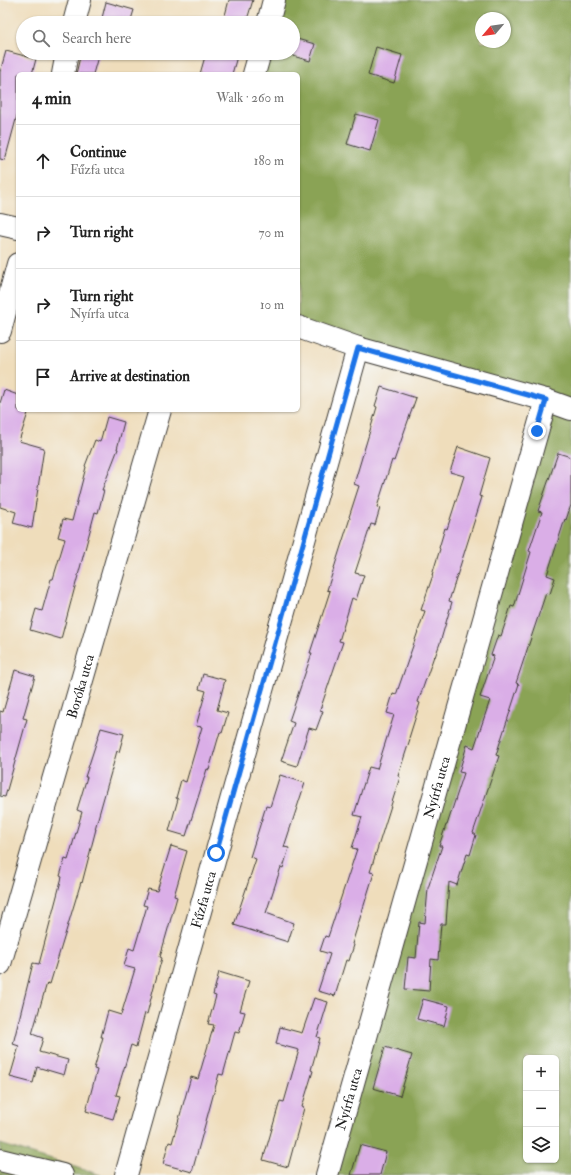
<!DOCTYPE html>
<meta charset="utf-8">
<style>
:root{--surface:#fff;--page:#f6f6f6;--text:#222;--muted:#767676;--line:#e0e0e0}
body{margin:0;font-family:"IM FELL Double Pica",serif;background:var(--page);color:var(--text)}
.controls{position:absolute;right:12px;bottom:12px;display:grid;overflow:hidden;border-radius:6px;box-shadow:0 1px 3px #0004}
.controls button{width:36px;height:36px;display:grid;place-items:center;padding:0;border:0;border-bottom:1px solid var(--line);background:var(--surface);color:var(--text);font:20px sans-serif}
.compass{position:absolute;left:475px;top:12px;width:36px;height:36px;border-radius:50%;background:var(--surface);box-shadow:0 1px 3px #0004;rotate:241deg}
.stop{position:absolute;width:12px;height:12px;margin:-9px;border:3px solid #1a73e8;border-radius:50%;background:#fff}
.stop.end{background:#1a73e8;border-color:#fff;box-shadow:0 1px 4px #0008}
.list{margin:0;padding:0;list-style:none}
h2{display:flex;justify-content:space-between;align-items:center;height:52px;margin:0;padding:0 16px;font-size:17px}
h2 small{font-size:13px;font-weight:400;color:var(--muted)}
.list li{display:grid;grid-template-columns:26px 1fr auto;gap:12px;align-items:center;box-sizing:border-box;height:72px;padding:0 16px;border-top:1px solid var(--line)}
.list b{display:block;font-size:15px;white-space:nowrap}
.list p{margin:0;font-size:13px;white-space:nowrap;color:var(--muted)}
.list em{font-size:13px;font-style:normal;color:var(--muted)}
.icon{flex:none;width:22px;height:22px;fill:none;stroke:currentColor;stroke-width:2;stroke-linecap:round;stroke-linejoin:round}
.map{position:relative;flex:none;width:571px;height:1175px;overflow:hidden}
.search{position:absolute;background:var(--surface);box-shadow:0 1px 3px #0004;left:16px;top:16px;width:284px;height:44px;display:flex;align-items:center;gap:10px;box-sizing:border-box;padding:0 14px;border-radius:22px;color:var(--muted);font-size:15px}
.panel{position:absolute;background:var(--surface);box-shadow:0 1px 3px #0004;left:16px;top:72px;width:284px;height:340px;border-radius:6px}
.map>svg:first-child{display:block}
.forest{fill:#8aa354;stroke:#536038;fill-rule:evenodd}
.building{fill:#daaee7}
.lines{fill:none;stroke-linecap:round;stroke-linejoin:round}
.minor-casing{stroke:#3c3934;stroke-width:24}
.minor{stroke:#fff;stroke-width:22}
.route{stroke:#1a73e8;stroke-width:5}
.labels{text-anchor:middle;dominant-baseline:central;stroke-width:3;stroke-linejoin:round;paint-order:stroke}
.street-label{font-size:14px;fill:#1c1c1c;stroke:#f6f6f2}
</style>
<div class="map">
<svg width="571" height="1175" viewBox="0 0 571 1175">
<rect width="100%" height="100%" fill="#f6f6f2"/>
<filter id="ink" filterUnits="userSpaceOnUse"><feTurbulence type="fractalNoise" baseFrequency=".025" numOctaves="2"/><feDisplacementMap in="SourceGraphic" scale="8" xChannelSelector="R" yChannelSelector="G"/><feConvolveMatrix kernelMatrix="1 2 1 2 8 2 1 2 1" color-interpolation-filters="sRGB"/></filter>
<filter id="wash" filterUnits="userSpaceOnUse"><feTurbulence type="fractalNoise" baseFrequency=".012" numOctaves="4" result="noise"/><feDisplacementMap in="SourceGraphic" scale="16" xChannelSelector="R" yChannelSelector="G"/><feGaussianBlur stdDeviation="0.9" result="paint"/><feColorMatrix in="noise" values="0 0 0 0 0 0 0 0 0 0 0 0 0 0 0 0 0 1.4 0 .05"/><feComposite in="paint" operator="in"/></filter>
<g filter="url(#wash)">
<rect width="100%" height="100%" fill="#efddbb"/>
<g class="forest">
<path d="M282,0H571V1175H333L545,400L298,327V74H263L268,53H293V23H276ZM481,18H505V42H481ZM526,1058H556V1160H526Z"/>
<polygon points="0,1144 101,1175 0,1175"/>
</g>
<g id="blocks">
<g class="building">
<polygon points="229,0 253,0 246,23 223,23"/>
<polygon points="106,2 134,10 130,23 120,23 102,18"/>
<polygon points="293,38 315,44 310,61 293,56"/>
<polygon points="376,47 402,55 394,83 368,75"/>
<polygon points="6,51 36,59 32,74 18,74 18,112 5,160 0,159 0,72"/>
<polygon points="81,53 99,53 93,74 76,74"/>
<polygon points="206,53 238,53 232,74 200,74"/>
<polygon points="356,114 379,120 370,151 347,144"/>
<polygon points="381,387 416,398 394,461 392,460 377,507 380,508 375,525 371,524 355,573 364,575 356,600 352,598 339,641 343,642 320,710 323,711 316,730 309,728 297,766 281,761 294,723 289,721 312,653 310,653 330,591 327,590 350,518 349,517 359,486 354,484 377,407 375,406"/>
<polygon points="4,390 18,395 18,410 29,410 19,441 44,448 32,528 13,523 16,512 0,507 0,403"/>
<polygon points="107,417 124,422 117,449 118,449 102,490 104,490 98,513 95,512 61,639 30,630 36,609 42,611 51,579 53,579 65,539 58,537 63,519 72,521 86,467 85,466 95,440 100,442"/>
<polygon points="458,447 490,458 479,496 482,497 449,601 452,602 440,643 435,657 434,656 418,702 420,703 409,738 410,739 398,776 400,777 370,872 374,873 352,944 354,945 349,961 346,960 335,996 318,991 330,954 320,951 325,936 328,937 357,849 352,848 362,817 354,815 369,767 377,769 394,715 387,713 393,694 396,695 425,611 421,610 433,575 432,575 440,549 439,548 445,528 447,529 464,476 450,472"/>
<polygon points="558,453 571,457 571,505 566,520 565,519 547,575 555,578 550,594 546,593 516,683 519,684 496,755 499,756 473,833 476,835 470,855 467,854 457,885 449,882 446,924 441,924 438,960 431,959 429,991 405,989 408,957 416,958 419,922 425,923 428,888 442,846 439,846 446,825 447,825 464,773 459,772 467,745 474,748 490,700 480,697 494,656 491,655 498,635 501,636 511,606 514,607 531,552 529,551 542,512 538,511"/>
<polygon points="15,670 35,676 23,718 27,719 5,797 0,796 0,711 3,712"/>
<polygon points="203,674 225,680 217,710 228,713 222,733 220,732 209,770 207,769 186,836 169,831 178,799 176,798 181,780 186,782 202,727 196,726 206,691 199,689"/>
<polygon points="101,728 124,734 119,752 117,751 95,829 96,829 82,883 81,882 50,984 47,983 32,1034 43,1038 39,1052 68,1060 64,1075 37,1067 33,1083 10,1077 19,1046 13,1044 33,963 39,964 62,877 60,876 65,859 68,860 82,812 77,810 87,777 85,777"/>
<polygon points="280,775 305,783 284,847 289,848 283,868 281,867 266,913 294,923 288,942 234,925 256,859 250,857 266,806 270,807"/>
<polygon points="171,846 187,851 174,896 177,897 160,957 162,958 153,990 147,1014 145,1013 136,1047 131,1045 116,1095 120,1096 113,1119 86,1111 97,1070 94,1069 103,1037 101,1037 108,1011 121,1015 135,969 124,966 129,948 134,950 147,906 143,905 148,889 157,891"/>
<polygon points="219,972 249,981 240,1011 245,1012 239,1033 235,1032 223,1075 219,1074 192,1172 163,1164 169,1142 172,1143 191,1077 198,1079 214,1025 208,1024 216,996 213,995"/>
<polygon points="314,998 328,1002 317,1037 320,1038 311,1070 313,1071 302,1107 304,1108 288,1167 263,1160 280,1101 284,1102 299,1050 276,1044 280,1027 302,1033"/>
<polygon points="423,999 449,1006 444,1026 417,1019"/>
<polygon points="385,1047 412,1055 400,1096 373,1088"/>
<polygon points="360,1145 386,1152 380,1175 351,1175"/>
</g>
</g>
</g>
<g filter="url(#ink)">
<use href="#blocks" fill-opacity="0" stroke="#3c3934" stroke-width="1"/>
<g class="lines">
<defs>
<g id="minor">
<polyline points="74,23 80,0"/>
<polyline points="268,23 274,0"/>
<polyline points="63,74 67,53"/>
<polyline points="254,74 260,53"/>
<polyline points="0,224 18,228"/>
<polyline points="298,327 358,348 546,400 571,409"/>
<polyline points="0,331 18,264"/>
<path id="s1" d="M0,964L160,410"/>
<polyline points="0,1160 62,1175"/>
<path id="s2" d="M126,1175L358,348"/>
<path id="s3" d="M327,1175L546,400"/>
</g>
</defs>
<use href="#minor" class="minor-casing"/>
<use href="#minor" class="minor"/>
</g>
</g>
<g class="lines" filter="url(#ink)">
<polyline class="route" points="216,853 358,348 546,400 537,431"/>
</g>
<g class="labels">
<g class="street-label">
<text stroke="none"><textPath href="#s1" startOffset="289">Boróka utca</textPath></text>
<text stroke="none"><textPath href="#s3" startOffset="403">Nyírfa utca</textPath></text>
<text stroke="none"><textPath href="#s2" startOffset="286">Fűzfa utca</textPath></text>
<text stroke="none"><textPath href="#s3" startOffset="79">Nyírfa utca</textPath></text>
</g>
</g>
</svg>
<div class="controls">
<button>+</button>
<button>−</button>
<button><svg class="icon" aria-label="layers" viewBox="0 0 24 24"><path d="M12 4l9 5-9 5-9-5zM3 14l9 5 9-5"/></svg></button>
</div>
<svg class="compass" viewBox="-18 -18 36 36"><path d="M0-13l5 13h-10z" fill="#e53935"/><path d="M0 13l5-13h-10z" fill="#767676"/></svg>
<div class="stop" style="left:216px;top:853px"></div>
<div class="stop end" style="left:537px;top:431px"></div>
<div class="search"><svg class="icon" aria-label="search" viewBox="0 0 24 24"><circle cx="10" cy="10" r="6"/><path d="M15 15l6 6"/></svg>Search here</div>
<section class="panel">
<h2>4 min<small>Walk · 260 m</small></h2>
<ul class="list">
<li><svg class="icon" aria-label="ahead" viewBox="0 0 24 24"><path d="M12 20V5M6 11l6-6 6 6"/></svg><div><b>Continue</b><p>Fűzfa utca</p></div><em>180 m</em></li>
<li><svg class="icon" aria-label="right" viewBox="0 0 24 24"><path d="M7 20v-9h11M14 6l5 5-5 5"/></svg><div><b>Turn right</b></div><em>70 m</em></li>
<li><svg class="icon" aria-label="right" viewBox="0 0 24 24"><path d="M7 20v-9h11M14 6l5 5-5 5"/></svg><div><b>Turn right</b><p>Nyírfa utca</p></div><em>10 m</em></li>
<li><svg class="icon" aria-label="arrive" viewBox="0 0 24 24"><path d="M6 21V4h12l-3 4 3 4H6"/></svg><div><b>Arrive at destination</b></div></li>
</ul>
</section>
</div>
